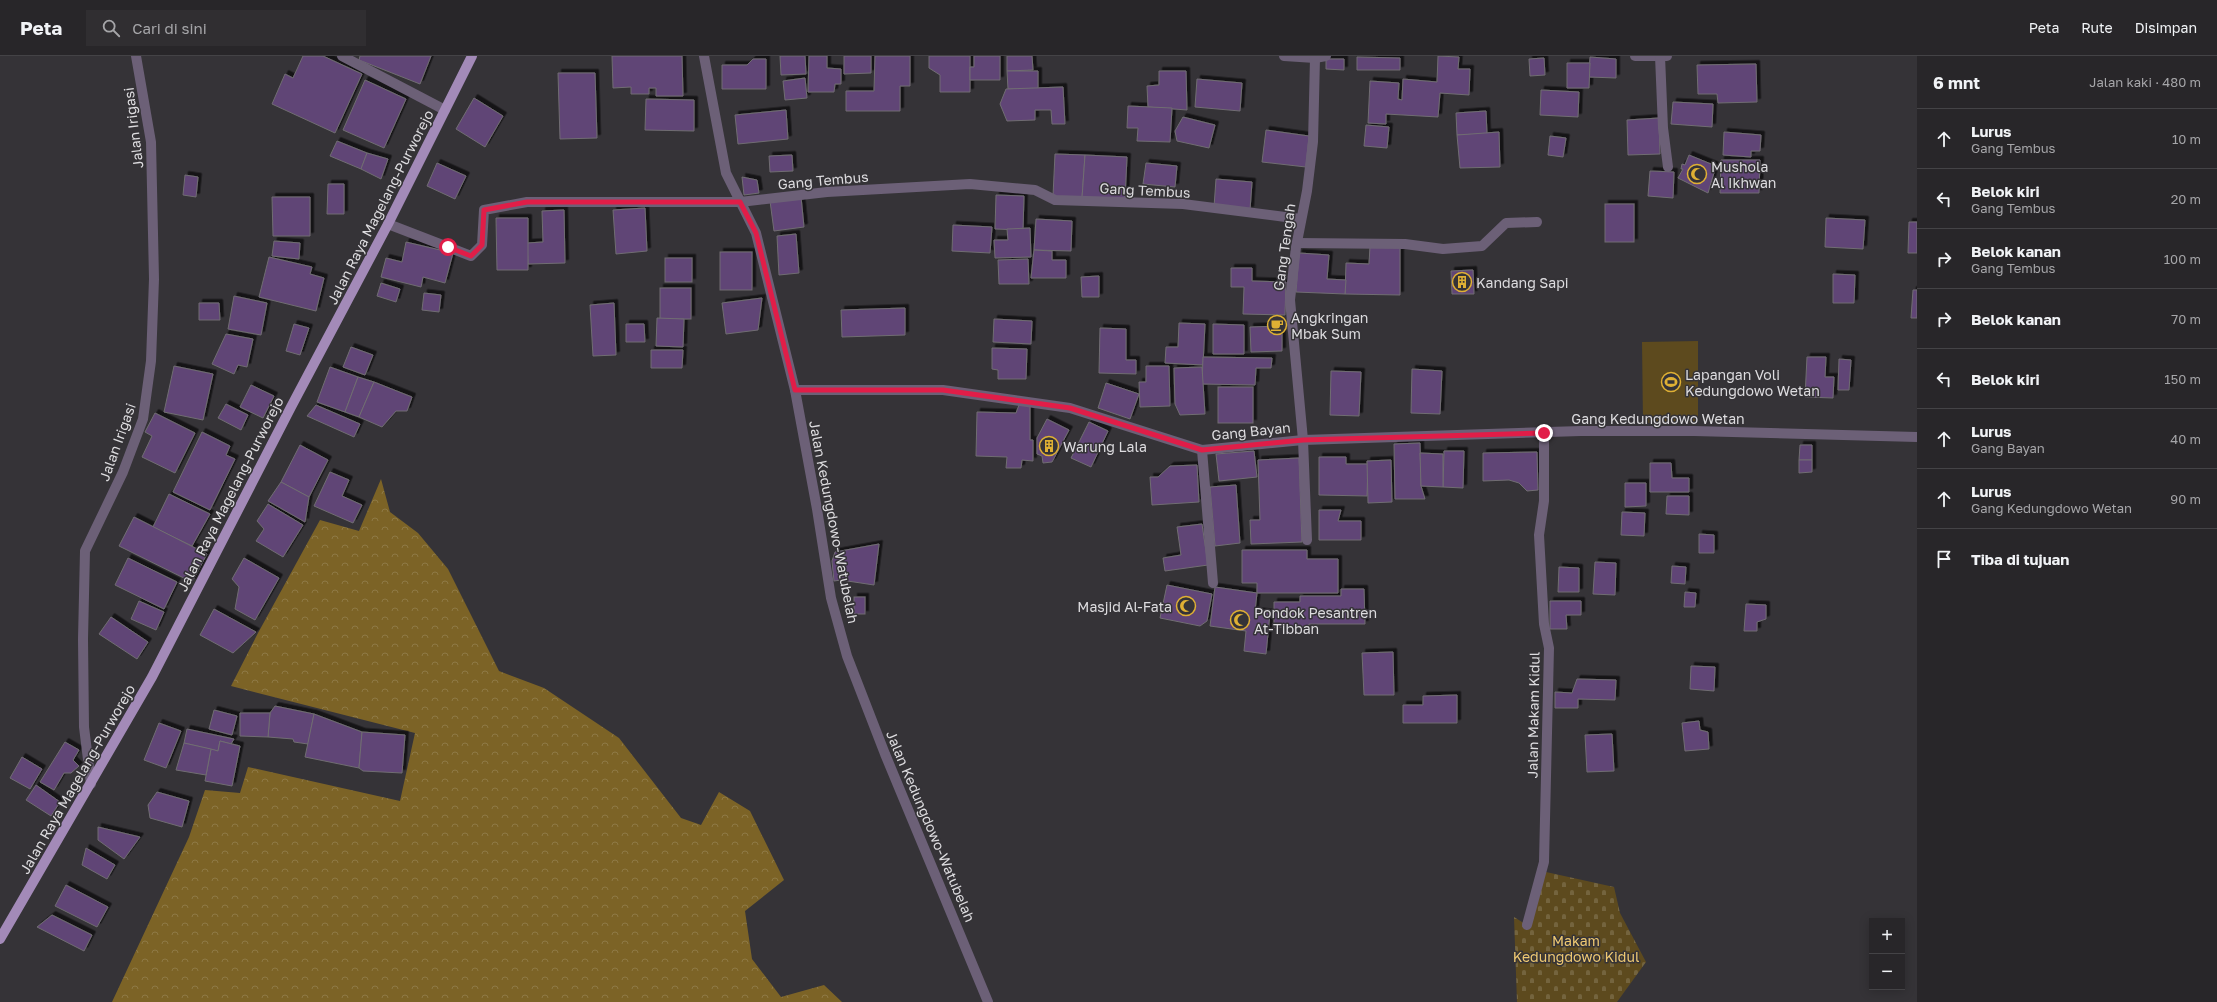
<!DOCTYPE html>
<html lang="id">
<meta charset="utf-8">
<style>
:root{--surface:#282629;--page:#302e31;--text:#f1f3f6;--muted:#a5a5a8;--line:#444346}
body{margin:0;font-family:"Golos Text",sans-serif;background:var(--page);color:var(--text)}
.controls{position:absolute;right:12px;bottom:12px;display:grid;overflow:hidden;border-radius:0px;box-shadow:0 2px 10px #0003}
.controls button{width:36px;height:36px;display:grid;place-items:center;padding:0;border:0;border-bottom:1px solid var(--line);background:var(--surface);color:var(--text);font:20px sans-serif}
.stop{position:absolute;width:12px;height:12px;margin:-9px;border:3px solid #e11d48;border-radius:50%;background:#fff}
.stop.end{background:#e11d48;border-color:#fff;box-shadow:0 1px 4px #0008}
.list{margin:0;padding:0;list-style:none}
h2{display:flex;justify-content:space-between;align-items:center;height:52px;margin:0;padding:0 16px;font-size:17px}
h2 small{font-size:13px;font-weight:400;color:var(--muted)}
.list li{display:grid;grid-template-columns:26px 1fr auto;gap:12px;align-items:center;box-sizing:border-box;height:60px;padding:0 16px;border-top:1px solid var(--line)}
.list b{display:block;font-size:15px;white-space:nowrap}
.list p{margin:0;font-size:13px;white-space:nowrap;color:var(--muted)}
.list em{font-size:13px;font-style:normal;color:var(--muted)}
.icon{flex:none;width:22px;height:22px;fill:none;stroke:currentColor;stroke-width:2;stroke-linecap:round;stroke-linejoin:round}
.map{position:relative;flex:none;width:1917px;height:946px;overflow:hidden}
header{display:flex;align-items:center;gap:24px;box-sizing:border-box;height:56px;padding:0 20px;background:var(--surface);border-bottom:1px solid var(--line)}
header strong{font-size:19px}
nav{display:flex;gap:22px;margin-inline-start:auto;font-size:14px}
.search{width:280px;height:36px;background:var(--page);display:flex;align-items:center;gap:10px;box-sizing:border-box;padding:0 14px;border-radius:0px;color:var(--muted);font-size:15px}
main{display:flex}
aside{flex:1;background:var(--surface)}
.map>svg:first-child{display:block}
.green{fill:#5d4a1e}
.forest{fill:url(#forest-crowns)}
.cemetery{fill:url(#cemetery-stones)}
.building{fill:#614576;stroke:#706d72;filter:url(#shadow)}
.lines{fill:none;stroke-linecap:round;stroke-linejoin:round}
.street{stroke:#6c6077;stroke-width:10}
.primary{stroke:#a38ab8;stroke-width:10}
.route{stroke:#e11d48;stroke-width:5}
.labels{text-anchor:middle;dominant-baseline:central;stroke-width:3;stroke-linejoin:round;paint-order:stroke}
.street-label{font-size:14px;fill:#dddcdf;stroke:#353337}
.poi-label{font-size:14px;fill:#dddcdf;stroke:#353337;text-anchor:start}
.park-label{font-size:14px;fill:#efc972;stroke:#353337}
</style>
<header>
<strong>Peta</strong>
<div class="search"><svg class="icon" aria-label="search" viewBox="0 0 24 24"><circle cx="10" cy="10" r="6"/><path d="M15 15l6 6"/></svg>Cari di sini</div>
<nav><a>Peta</a><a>Rute</a><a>Disimpan</a></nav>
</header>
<main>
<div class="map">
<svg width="1917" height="946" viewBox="0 0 1917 946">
<defs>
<pattern id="forest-crowns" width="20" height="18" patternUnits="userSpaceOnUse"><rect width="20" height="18" fill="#7c6326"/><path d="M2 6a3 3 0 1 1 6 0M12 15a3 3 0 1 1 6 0" fill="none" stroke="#8e7945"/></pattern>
<pattern id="cemetery-stones" width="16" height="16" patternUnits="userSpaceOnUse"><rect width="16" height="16" fill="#5d4a1e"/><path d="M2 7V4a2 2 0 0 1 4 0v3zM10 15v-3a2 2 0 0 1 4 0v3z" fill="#74643e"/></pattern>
<filter id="shadow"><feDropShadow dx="3.5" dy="-3.5" stdDeviation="0" flood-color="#0009"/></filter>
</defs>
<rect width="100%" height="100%" fill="#353337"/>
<polygon class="green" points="1698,285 1698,367 1643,367 1642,286"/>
<polygon class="forest" points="381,423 390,456 418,477 448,513 499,615 544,632 619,682 681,762 701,769 719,736 750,755 784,824 745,855 752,903 781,941 824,929 842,946 112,946 189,781 205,734 240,737 248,711 400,745 415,677 231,630 258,577 320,464 359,475"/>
<polygon class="cemetery" points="1546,816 1614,831 1620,857 1646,906 1617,946 1517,946 1514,861 1527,869"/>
<g class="building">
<polygon points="303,0 323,0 362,18 335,77 272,48 285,18 293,22"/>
<polygon points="360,0 431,0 420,28 359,4"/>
<polygon points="612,0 682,0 683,40 656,40 656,32 649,32 649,38 631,38 631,31 613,32"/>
<polygon points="780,0 805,0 806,18 781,19"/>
<polygon points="809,0 827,0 827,12 841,13 841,28 835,28 834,36 808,36"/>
<polygon points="844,0 871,0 871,17 844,18"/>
<polygon points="875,0 910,0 910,30 900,30 900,55 846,55 846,35 874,35"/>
<polygon points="929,0 970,0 970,36 940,36 940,19 929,12"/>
<polygon points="974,0 1000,0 1000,24 970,24 970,11 974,11"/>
<polygon points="1007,0 1032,0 1033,14 1007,15"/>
<polygon points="1438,0 1459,1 1458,13 1470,13 1469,39 1440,37 1438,61 1386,58 1386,68 1368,67 1370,25 1399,27 1398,43 1402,44 1403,23 1437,26"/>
<polygon points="1357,1 1400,2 1400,14 1357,14"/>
<polygon points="1590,1 1616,3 1616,22 1589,21"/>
<polygon points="1544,2 1545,19 1530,20 1529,3"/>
<polygon points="753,3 766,3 766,33 722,33 722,9 747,9"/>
<polygon points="1326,3 1344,3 1344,14 1326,13"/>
<polygon points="1567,7 1590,7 1589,32 1567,32"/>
<polygon points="1756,8 1757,46 1718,47 1717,38 1698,38 1697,9"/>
<polygon points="1007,15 1038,15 1038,33 1008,33"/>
<polygon points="1159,15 1186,15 1187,54 1148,51 1147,30 1159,29"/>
<polygon points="558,17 595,17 597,82 560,83"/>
<polygon points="805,22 807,42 785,44 783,25"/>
<polygon points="1197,23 1242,27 1240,55 1195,51"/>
<polygon points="365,24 406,43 384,92 343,74"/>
<polygon points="1063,31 1065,68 1052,68 1051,54 1035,54 1035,64 1007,65 1000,48 1006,33"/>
<polygon points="1541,34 1579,36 1578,61 1540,59"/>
<polygon points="474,42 503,60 485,91 456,73"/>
<polygon points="646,43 694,44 694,75 645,74"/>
<polygon points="1673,46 1713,48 1712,71 1671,68"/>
<polygon points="1128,50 1172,52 1170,86 1137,85 1138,72 1127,72"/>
<polygon points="786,54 788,83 738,88 735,59"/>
<polygon points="1486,55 1487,78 1457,79 1456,57"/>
<polygon points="1183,61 1215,69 1209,92 1177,85 1175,75"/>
<polygon points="1659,62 1660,98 1628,99 1627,64"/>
<polygon points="1366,69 1389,71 1387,92 1364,90"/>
<polygon points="1266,74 1309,80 1306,111 1262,106"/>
<polygon points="1499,76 1500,111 1460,112 1457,79"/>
<polygon points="1724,76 1761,79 1760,95 1751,95 1751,101 1723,99"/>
<polygon points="1550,80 1566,82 1563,101 1548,99"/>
<polygon points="337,85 367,97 361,113 330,100"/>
<polygon points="367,97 388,103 381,123 361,113"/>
<polygon points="1055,98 1085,99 1082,142 1053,140"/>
<polygon points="792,99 793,115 770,116 769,100"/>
<polygon points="1085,99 1127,101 1125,143 1082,142"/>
<polygon points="1689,99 1716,110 1708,137 1678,122 1683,113 1681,113 1682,108 1685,109"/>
<polygon points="1721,104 1760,104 1759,137 1720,137"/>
<polygon points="437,107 466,120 455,143 427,130"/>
<polygon points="1146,107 1177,110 1175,131 1143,128"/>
<polygon points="1650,115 1674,116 1673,142 1648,140"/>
<polygon points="185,119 198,121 196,141 183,139"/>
<polygon points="742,121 757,124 759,137 744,139"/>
<polygon points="1216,123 1252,126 1250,154 1214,151"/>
<polygon points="328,128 344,128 344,158 327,158"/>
<polygon points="996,139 1024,140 1023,174 995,173"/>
<polygon points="272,141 310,141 310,180 273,180"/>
<polygon points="801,141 804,171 774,175 770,145"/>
<rect x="1605" y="148" width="29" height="38"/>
<polygon points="645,152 647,195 616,198 613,154"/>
<polygon points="564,154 565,207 528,208 527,187 543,186 542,155"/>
<polygon points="496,162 528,162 528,214 497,214"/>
<polygon points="1826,162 1865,164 1863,193 1825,191"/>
<polygon points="1036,163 1072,165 1071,195 1034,194"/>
<polygon points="1909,166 1917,166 1917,197 1908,197"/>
<polygon points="953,169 992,171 990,197 952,195"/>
<polygon points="1030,172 1031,201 995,202 994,184 1008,184 1007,173"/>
<polygon points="796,178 799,217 779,219 777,180"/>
<polygon points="274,185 300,187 299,203 272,200"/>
<polygon points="406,186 453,197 445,227 423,221 421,231 381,221 386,202 402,206"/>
<polygon points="1370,190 1400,190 1400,239 1345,238 1346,207 1369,208"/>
<polygon points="1034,194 1052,195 1052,204 1066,204 1066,222 1031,222"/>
<rect x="720" y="196" width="32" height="38"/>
<polygon points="1299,197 1329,199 1327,223 1346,224 1345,238 1296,236"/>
<polygon points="269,201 312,211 310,218 324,222 316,255 259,241"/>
<rect x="665" y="202" width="27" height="24"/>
<polygon points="1028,203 1029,228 999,228 998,204"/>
<polygon points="1231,212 1252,212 1252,225 1286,226 1285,259 1243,258 1244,231 1231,231"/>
<polygon points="1473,214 1474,238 1452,238 1451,215"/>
<polygon points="1833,218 1855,219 1854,247 1833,247"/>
<polygon points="1099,220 1099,241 1082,241 1081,221"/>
<polygon points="381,227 400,233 396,246 377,240"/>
<rect x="660" y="232" width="31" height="31"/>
<polygon points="1913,234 1917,234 1917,262 1911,262"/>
<polygon points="424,237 441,239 439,256 422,254"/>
<polygon points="234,240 267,247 261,279 228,273"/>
<polygon points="762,242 758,274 726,278 722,247"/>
<polygon points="199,247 219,247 220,264 199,264"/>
<polygon points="614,247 616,299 593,300 590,249"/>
<polygon points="905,252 905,279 842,281 841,254"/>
<polygon points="657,262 684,263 683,291 656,290"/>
<polygon points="994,263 1032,265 1031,288 993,286"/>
<polygon points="1179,267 1205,268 1203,309 1165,307 1166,291 1178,291"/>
<polygon points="294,268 309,272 300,299 286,295"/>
<polygon points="626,268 644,268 645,286 626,286"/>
<polygon points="1213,268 1244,269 1244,298 1213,298"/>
<polygon points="1282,270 1282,295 1251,296 1250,271"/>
<polygon points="1100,272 1126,273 1126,304 1136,304 1136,318 1099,317"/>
<polygon points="226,278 253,283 247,311 238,309 234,318 212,308"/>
<polygon points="351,291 373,299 365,319 343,311"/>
<polygon points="992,292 1027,293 1026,323 998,323 998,314 992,313"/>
<polygon points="651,294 683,294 682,312 651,312"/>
<polygon points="1203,301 1272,302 1271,312 1256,312 1255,329 1202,328"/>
<polygon points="1807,301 1826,301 1825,321 1834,321 1833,342 1805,341"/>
<polygon points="1839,303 1851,304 1849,334 1838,334"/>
<polygon points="174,310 213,318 203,364 164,356"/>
<polygon points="1146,310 1169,310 1170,350 1140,351 1139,326 1146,326"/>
<polygon points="330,311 358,321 345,356 317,346"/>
<polygon points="1202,311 1205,358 1180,359 1175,348 1174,312"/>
<polygon points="1412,313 1442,315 1440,358 1411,357"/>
<polygon points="1331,315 1361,316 1359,360 1330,359"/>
<polygon points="358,321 374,326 359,361 345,356"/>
<polygon points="374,326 412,341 407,355 396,355 382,371 359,361"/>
<polygon points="1106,327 1139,338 1130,363 1098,352"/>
<polygon points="251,329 274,340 263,362 240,351"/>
<rect x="1218" y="331" width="35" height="36"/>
<polygon points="226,348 248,359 241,374 218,362"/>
<polygon points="316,349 360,368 354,381 307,360"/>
<polygon points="1019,349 1030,349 1030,384 1033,384 1033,405 1022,404 1021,412 1006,412 1007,401 976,400 977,356 1016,357"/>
<polygon points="155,357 195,377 175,417 142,401 152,380 145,376"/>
<polygon points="1047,363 1069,374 1052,406 1043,407 1042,400 1037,398 1037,382"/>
<polygon points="1089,366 1108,375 1091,411 1071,402"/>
<polygon points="202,376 230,390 226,399 235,403 210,454 173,436"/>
<polygon points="1420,387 1421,430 1425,443 1395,443 1394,388"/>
<polygon points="300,389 328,404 309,441 281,426"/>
<polygon points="1800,389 1812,389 1812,404 1799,404"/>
<polygon points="1254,395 1257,421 1219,425 1216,398"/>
<polygon points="1444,395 1464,395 1463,432 1443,431"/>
<polygon points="1537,396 1538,434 1527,435 1519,427 1509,424 1483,425 1483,397"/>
<polygon points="1420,397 1443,398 1443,431 1421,430"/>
<polygon points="1319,401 1346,401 1346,408 1368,408 1367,440 1319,439"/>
<polygon points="1299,402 1302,486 1251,488 1250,464 1260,464 1258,404"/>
<polygon points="1391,404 1392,446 1368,447 1367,405"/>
<polygon points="1799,404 1812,404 1812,416 1799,417"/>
<polygon points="1650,407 1671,407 1672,422 1689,422 1689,436 1650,436"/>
<polygon points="1197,409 1199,446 1152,449 1150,421 1158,421 1170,410"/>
<polygon points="330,416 349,424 342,440 362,449 353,467 314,450"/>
<polygon points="281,426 309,441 305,466 268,445"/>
<polygon points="1625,427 1646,427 1646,450 1625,451"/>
<polygon points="1236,429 1240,487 1215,490 1210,431"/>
<polygon points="169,438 210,458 192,490 153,471"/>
<polygon points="1667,440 1689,440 1689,459 1666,458"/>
<polygon points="268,448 303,469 283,501 256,485 264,473 257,465"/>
<polygon points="1319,454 1341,454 1338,465 1361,465 1361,484 1319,484"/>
<polygon points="1622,456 1645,457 1644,480 1621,479"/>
<polygon points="134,461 207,498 192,526 119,490"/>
<polygon points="1202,468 1208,509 1165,515 1163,502 1181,499 1177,471"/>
<polygon points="1699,478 1714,479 1714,497 1699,497"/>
<polygon points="879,488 874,529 841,524 834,525 832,505 835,496"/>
<polygon points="1242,494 1307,494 1307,503 1338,503 1338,537 1257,537 1257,527 1242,527"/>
<polygon points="128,502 177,526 164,553 115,529"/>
<polygon points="244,502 279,522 255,564 235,553 239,531 232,523"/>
<polygon points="1595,506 1616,507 1615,539 1593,538"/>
<polygon points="1672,510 1686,511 1685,528 1671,527"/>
<polygon points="1559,511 1579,512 1579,536 1558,536"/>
<polygon points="1167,529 1212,538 1207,565 1200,570 1160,562"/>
<polygon points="1215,531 1257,537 1255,555 1270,557 1266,598 1244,595 1246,575 1210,570"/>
<polygon points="1341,533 1364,533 1365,568 1309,568 1309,571 1274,571 1274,546 1300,546 1300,540 1341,540"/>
<polygon points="1685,536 1696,537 1695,551 1684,551"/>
<rect x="854" y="541" width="11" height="17"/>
<polygon points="139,545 164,556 156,574 131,563"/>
<polygon points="1550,545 1581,545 1581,559 1566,559 1567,573 1550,573"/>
<polygon points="1746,548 1766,549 1766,563 1757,566 1757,575 1744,575"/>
<polygon points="214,553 256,576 233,597 200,579"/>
<polygon points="111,561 148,586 137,603 99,578"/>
<polygon points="1393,596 1394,639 1364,639 1362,597"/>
<polygon points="1691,610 1715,611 1714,635 1690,633"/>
<polygon points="1577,623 1616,624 1615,644 1578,643 1578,652 1555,652 1555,636 1572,637"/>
<polygon points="1457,639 1457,667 1403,667 1403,649 1423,649 1423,640"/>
<polygon points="275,650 314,658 308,688 294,686 293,683 268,681 270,657"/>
<polygon points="214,654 237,660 232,679 209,673"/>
<polygon points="240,657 270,657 268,681 240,680"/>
<polygon points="314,658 362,676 359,712 305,701"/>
<polygon points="1699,665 1700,674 1708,676 1709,693 1685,695 1682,667"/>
<polygon points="159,667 181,675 166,712 144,704"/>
<polygon points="187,673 234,683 231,688 220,685 218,695 184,687"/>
<polygon points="362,676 405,679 402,717 363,715 359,712"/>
<polygon points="1612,678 1614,715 1587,716 1585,679"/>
<polygon points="220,685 240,690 232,730 205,725 211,693 218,695"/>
<polygon points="65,686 79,694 73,704 79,710 71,717 64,717 54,734 40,726"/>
<polygon points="184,687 211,693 206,719 176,714"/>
<polygon points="22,701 42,713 30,733 10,722"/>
<polygon points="36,729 60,746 51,760 26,744"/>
<polygon points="157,736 189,745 182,771 150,762 148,749"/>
<polygon points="98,771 140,781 124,803 98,784"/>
<polygon points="86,792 115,809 107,823 82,809"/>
<polygon points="66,829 108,851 97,871 55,850"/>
<polygon points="52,859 92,879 84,895 37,871"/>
</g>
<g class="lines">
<g class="street">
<polyline points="342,0 445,54"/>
<polyline points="704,0 726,117 756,177 795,334 817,453 831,542 847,600 885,698 988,946"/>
<polyline points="1284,0 1315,2 1326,0"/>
<polyline points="1635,0 1667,0"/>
<polyline points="1660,0 1663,72 1668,111"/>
<polyline points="388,168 471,200 482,189 484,154 527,146 740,146 827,136 970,128 1035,134 1055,144 1183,148 1301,163"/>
<polyline points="1297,187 1405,188 1443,193 1482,190 1506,167 1537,166"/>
<polyline points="795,334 943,334 1070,352 1202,394 1303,384 1581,375 1694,375 1917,381"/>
<polyline points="1202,394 1213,527"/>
<polyline points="1307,484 1303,384 1290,244 1296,191 1307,135 1313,86 1315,2"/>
<polyline points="91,728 84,671 83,583 85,495 123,416 143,363 151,305 154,223 151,86 136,0"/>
<polyline points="1527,869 1544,806 1549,592 1544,568 1539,479 1544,445 1544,377"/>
</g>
<polyline class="primary" points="0,883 152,621 291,351 388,168 472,0"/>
</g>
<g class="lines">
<polyline class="route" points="448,191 471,200 482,189 484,154 527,146 740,146 756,177 795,334 943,334 1070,352 1202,394 1303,384 1544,377"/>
</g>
<defs>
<symbol id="mosque-ring" viewBox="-11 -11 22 22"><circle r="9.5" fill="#353337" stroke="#dfb034" stroke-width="1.5"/><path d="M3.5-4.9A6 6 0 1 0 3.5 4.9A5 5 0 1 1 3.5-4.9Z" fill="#dfb034"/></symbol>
<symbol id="building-ring" viewBox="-11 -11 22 22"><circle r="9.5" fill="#353337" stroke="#dfb034" stroke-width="1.5"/><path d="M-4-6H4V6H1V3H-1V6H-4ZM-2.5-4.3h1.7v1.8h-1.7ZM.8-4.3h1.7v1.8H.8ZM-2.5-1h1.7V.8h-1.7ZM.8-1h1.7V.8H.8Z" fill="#dfb034"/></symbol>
<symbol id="cafe-ring" viewBox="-11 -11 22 22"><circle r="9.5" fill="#353337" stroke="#dfb034" stroke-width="1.5"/><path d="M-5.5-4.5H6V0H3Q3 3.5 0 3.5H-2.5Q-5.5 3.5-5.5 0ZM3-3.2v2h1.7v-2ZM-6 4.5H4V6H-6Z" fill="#dfb034"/></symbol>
<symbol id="stadium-ring" viewBox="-11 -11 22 22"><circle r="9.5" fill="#353337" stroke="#dfb034" stroke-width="1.5"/><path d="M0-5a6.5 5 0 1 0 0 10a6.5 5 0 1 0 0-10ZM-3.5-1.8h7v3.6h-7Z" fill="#dfb034"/></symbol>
</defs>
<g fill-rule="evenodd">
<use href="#mosque-ring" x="1686" y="107" width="22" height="22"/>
<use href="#building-ring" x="1451" y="215" width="22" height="22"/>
<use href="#cafe-ring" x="1266" y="258" width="22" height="22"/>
<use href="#stadium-ring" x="1660" y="315" width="22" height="22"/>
<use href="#building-ring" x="1038" y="379" width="22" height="22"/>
<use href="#mosque-ring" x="1175" y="539" width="22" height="22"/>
<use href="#mosque-ring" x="1229" y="553" width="22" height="22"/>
</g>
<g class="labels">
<g class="street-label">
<text transform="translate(133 72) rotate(-97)">Jalan Irigasi</text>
<text transform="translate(823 124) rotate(-5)">Gang Tembus</text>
<text transform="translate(1145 134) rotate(3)">Gang Tembus</text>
<text transform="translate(380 151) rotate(-63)">Jalan Raya Magelang-Purworejo</text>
<text transform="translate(1284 191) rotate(-82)">Gang Tengah</text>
<text x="1658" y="362">Gang Kedungdowo Wetan</text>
<text transform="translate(1251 375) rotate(-6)">Gang Bayan</text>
<text transform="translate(117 386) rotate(-70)">Jalan Irigasi</text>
<text transform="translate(230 438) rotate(-63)">Jalan Raya Magelang-Purworejo</text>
<text transform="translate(834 466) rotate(79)">Jalan Kedungdowo-Watubelah</text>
<text transform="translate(1533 659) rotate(-89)">Jalan Makam Kidul</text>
<text transform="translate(77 723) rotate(-60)">Jalan Raya Magelang-Purworejo</text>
<text transform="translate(931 770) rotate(67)">Jalan Kedungdowo-Watubelah</text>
</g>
<g class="poi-label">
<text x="1711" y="110">Mushola<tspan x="1711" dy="16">Al Ikhwan</tspan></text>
<text x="1476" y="226">Kandang Sapi</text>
<text x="1291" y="261">Angkringan<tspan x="1291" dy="16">Mbak Sum</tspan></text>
<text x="1685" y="318">Lapangan Voli<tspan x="1685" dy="16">Kedungdowo Wetan</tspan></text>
<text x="1063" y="390">Warung Lala</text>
<text x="1172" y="550" text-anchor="end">Masjid Al-Fata</text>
<text x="1254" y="556">Pondok Pesantren<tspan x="1254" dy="16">At-Tibban</tspan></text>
</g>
<g class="park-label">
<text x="1576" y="884">Makam<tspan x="1576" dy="16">Kedungdowo Kidul</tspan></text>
</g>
</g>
</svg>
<div class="controls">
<button>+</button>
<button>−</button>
</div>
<div class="stop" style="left:448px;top:191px"></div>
<div class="stop end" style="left:1544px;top:377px"></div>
</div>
<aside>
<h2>6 mnt<small>Jalan kaki · 480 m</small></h2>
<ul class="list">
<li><svg class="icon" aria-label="ahead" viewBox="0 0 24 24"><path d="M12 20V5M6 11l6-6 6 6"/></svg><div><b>Lurus</b><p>Gang Tembus</p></div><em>10 m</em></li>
<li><svg class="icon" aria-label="left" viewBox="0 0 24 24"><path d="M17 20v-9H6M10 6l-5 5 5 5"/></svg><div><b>Belok kiri</b><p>Gang Tembus</p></div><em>20 m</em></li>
<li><svg class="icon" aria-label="right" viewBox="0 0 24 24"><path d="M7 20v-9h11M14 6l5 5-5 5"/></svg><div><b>Belok kanan</b><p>Gang Tembus</p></div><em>100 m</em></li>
<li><svg class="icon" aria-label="right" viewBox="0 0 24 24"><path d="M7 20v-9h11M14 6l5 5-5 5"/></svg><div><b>Belok kanan</b></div><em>70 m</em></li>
<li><svg class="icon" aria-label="left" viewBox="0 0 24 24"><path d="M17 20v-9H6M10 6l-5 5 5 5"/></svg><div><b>Belok kiri</b></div><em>150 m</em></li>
<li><svg class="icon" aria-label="ahead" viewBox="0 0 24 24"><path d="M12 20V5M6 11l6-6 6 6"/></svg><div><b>Lurus</b><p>Gang Bayan</p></div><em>40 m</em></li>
<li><svg class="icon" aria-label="ahead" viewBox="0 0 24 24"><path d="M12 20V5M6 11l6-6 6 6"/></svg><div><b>Lurus</b><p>Gang Kedungdowo Wetan</p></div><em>90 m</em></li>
<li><svg class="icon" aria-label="arrive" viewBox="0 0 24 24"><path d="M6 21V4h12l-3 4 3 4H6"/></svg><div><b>Tiba di tujuan</b></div></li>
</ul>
</aside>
</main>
